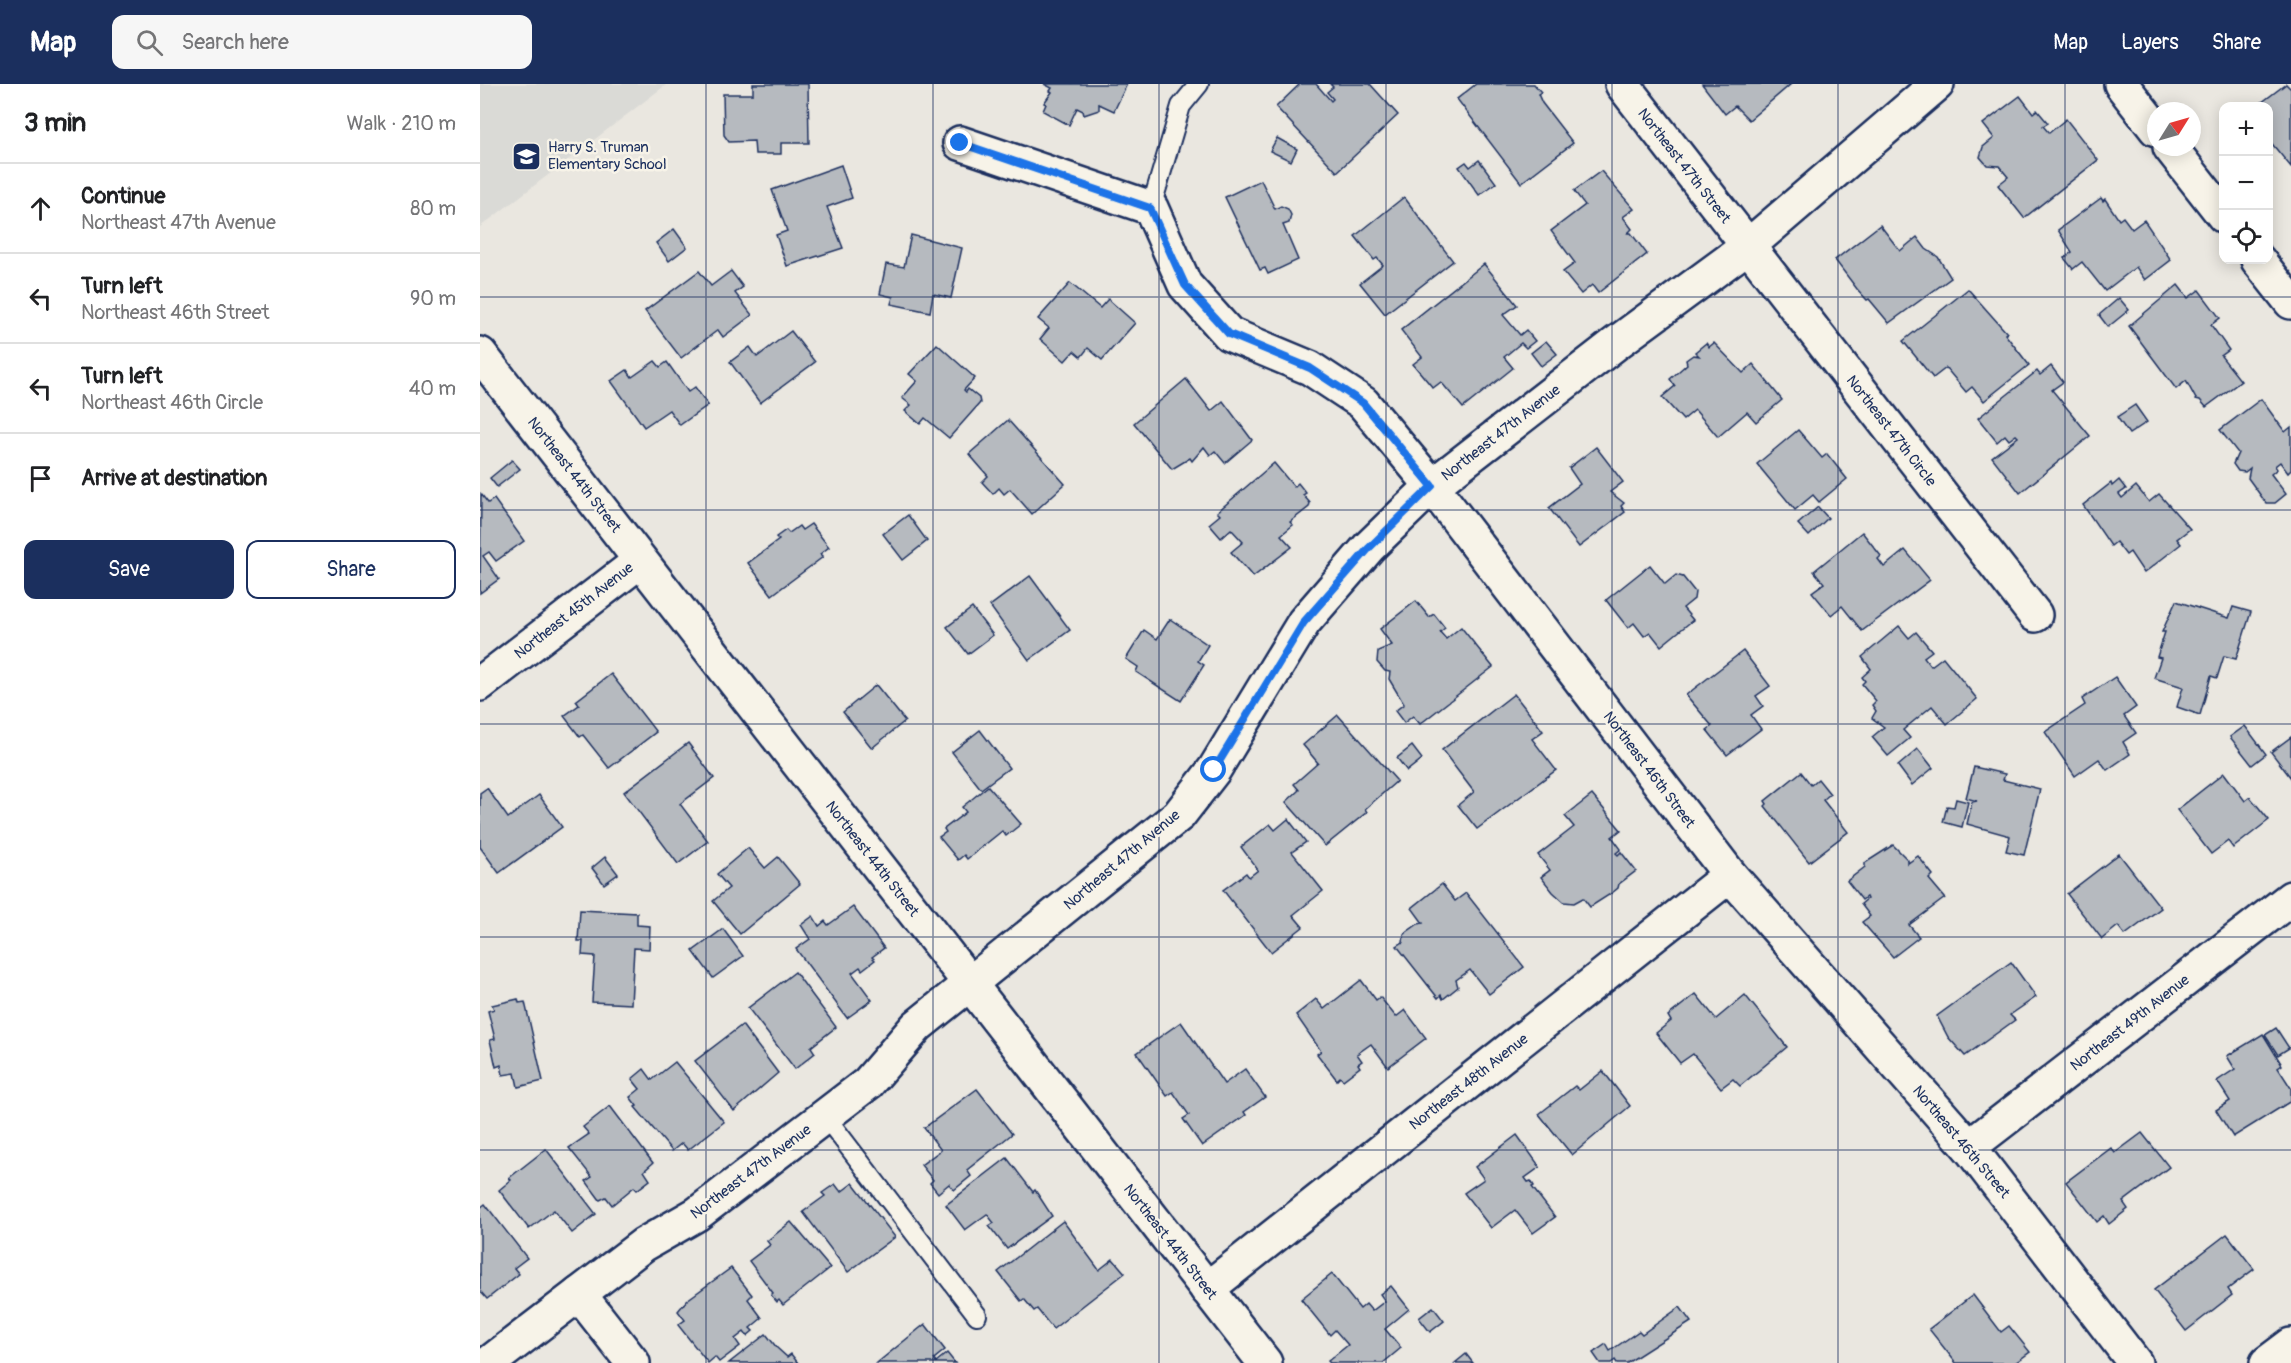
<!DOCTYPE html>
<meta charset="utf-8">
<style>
:root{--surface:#fff;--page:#f6f6f6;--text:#202124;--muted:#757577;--line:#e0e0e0;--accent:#1b2f5e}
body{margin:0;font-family:Pangolin,sans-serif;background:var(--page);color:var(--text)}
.controls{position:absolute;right:18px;top:18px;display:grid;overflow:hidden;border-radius:12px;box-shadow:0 3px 15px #0003}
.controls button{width:54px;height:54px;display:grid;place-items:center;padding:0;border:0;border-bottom:2px solid var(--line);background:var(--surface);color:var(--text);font:30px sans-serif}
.compass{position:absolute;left:1667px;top:18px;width:54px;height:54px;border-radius:50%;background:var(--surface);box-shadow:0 3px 15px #0003;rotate:53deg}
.stop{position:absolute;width:18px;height:18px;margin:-14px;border:4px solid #1a73e8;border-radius:50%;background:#fff}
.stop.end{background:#1a73e8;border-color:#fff;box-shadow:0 2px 6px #0008}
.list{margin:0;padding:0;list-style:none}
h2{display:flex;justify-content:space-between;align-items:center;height:78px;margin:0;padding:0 24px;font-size:26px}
h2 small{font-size:20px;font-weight:400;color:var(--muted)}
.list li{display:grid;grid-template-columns:39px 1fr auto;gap:18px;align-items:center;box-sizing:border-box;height:90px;padding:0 24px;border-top:2px solid var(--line)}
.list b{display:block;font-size:22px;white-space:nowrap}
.list p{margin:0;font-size:20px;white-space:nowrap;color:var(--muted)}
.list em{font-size:20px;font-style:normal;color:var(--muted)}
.actions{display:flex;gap:12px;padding:18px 24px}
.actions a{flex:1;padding:14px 0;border:2px solid var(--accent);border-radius:12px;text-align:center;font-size:21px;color:var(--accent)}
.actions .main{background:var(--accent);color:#fff}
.icon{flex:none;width:33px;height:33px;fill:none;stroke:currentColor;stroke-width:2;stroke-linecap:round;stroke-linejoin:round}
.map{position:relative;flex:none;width:1811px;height:1279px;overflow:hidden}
header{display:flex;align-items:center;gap:36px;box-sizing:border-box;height:84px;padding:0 30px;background:var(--accent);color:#fff}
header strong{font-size:28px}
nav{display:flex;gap:33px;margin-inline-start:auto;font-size:21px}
.search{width:420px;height:54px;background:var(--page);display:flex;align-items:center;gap:15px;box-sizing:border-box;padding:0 21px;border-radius:12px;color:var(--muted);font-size:22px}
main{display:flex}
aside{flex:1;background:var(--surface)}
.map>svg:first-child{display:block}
.built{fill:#dadad6}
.building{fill:#b6babf;stroke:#1b2f5e;stroke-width:1.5}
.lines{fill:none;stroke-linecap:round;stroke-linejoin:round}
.service-casing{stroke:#1b2f5e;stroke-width:22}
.minor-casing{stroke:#1b2f5e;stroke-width:38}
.tertiary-casing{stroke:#1b2f5e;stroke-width:38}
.service{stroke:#f7f3e8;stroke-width:18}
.minor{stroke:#f7f3e8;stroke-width:33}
.tertiary{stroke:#f7f3e8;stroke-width:33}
.route{stroke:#1a73e8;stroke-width:8}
.grid{fill:none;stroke:#1b2f5e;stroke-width:1.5;stroke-opacity:0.55}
.labels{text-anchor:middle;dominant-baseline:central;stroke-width:5;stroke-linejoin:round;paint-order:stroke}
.poi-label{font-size:15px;fill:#1b2f5e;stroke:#f7f3e8;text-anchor:start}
.street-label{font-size:15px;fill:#1b2f5e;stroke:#f7f3e8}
</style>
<header>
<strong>Map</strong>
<div class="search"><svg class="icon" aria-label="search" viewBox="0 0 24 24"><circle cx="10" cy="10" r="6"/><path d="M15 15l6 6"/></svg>Search here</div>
<nav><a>Map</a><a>Layers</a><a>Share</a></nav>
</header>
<main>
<aside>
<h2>3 min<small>Walk · 210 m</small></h2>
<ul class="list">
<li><svg class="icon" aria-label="ahead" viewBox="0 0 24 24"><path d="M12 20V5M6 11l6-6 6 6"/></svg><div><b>Continue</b><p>Northeast 47th Avenue</p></div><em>80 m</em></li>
<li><svg class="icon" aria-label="left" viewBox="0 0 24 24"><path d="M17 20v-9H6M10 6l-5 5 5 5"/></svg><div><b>Turn left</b><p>Northeast 46th Street</p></div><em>90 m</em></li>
<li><svg class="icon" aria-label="left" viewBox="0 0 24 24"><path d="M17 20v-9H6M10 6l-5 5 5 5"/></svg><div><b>Turn left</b><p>Northeast 46th Circle</p></div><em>40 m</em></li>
<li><svg class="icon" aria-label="arrive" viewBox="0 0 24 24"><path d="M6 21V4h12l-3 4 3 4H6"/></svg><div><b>Arrive at destination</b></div></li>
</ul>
<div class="actions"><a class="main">Save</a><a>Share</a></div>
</aside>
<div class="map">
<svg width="1811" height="1279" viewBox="0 0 1811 1279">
<rect width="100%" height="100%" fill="#eae7e0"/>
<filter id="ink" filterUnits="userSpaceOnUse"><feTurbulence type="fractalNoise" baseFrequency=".0167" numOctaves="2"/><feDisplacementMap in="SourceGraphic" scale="12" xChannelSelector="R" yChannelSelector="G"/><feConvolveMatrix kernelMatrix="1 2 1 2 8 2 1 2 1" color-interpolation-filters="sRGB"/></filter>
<g filter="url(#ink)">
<polygon class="built" points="0,0 187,0 0,143"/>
<g class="building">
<polygon points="273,0 328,0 329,59 301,59 301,70 275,70 274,57 249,58 244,51 243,10 273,10"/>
<polygon points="564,0 647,0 634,27 619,20 619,26 604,31 603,27 597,24 589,41 563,27 566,20 564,19 572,8 570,7 572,4"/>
<polygon points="820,0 836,0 851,17 853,15 847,8 853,3 850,0 890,0 918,31 857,88 796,23"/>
<polygon points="996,0 1054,0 1061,8 1058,10 1062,19 1093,59 1041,99 977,15"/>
<polygon points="1222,0 1311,0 1269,36 1255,22 1245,30"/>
<polygon points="1806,0 1811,5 1811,83 1788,55 1788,22 1777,22"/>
<polygon points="1540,12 1553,29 1557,26 1568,39 1563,42 1569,49 1586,35 1618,76 1544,134 1518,101 1528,93 1519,82 1507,81 1500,73 1503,63 1514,54 1503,40"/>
<polygon points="797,54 817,65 811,77 790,67"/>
<polygon points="999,76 1016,99 999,111 979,83 986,78 990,83"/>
<polygon points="361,81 372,114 347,123 363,164 307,182 296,151 307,147 292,106"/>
<polygon points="1121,87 1154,125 1143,133 1152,145 1148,149 1151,149 1167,170 1118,209 1112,201 1101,210 1083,188 1095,179 1071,147 1105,121 1094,107"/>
<polygon points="781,96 795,125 801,122 808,125 811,131 809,139 803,141 818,176 788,190 785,184 780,186 745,113"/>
<polygon points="924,113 973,177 905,230 880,199 903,181 897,174 894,176 875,152"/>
<polygon points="1621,114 1623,117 1625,115 1639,136 1643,133 1652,145 1664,136 1691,176 1665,196 1656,183 1625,207 1602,178 1593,185 1584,174 1592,168 1578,146"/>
<polygon points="1400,141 1420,167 1437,153 1446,165 1458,173 1471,194 1409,239 1389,215 1387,216 1377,205 1355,176"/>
<polygon points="194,145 207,163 189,177 176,159"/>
<polygon points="431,151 482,164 471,214 453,210 450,228 411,220 413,213 400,210 406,180 424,183"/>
<polygon points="1004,180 1037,221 1023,231 1040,251 1046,246 1055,257 1046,264 1041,259 1024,273 1033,284 983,324 961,298 953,304 933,280 942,273 921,246"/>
<polygon points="219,187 231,202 251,187 263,203 255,209 272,231 243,253 238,246 201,274 165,227"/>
<polygon points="590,199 620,224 628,215 655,239 622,276 608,264 601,273 594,267 585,277 560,255 569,244 558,235"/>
<polygon points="1698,201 1708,214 1719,206 1740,234 1731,241 1749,266 1741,272 1761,297 1726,323 1720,316 1716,315 1706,297 1696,305 1649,242"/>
<polygon points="1488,205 1527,249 1525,250 1549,281 1504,317 1492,303 1486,308 1466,284 1453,294 1423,257"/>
<polygon points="1639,214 1649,226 1628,243 1619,231"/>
<polygon points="311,247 335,278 280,319 250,278 270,263 277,273"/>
<polygon points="1066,257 1077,270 1061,282 1051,269"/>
<polygon points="1226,259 1229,263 1234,259 1263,289 1273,280 1302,316 1276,338 1267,328 1238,353 1215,326 1203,336 1182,313 1195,302 1190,295 1207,280 1206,276 1213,271 1219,272 1215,268"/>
<polygon points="457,260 495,294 484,306 486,308 488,305 499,314 500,319 469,354 445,334 440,340 425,327 431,321 422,314 437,297 429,290"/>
<polygon points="175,277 180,283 187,278 208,308 215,303 228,321 200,341 189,326 164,343 131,297 147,286 152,293"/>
<polygon points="1571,282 1583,298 1572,306 1610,352 1540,409 1512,373 1538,353 1536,351 1529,356 1525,351 1517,358 1498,334 1557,287 1560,291"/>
<polygon points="706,295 731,327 743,317 772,356 745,379 735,367 730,371 724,363 712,377 710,374 692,385 654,339"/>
<polygon points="1781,315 1805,348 1811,343 1811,386 1808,389 1800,378 1795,382 1797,385 1791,390 1806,410 1795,419 1786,419 1768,394 1770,384 1765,388 1758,387 1753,380 1758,369 1740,346"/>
<polygon points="1655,321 1667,338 1649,350 1637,333"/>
<polygon points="528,336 585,400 552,430 530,405 524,410 519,404 513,410 502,398 508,392 489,370"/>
<polygon points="1318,346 1342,374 1347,370 1367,395 1339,418 1333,411 1315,426 1277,380"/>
<polygon points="1116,363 1143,398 1130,408 1144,419 1141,422 1145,428 1099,463 1069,424 1100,400 1089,384"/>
<polygon points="32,376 40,385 17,403 10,394"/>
<polygon points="794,379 814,403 818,399 826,409 823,411 830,419 829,423 810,438 813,441 801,451 812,463 773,493 751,468 763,458 751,445 741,454 729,440 740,431 737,428"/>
<polygon points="1639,396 1646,405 1639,410 1642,414 1656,402 1669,418 1679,410 1710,445 1697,455 1701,460 1664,489 1650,468 1646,471 1636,458 1631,462 1603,421 1631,399 1632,402"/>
<polygon points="1,410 8,419 14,415 44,457 16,477 9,468 3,472 19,495 0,509"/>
<polygon points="1338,423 1348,434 1329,452 1318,440"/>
<polygon points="428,431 447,457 423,476 403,450"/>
<polygon points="331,440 349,463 340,470 343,473 292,511 268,479 299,456 296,453 306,446 309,449 319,442 322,446"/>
<polygon points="1382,448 1401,472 1398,475 1404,483 1425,466 1450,496 1382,547 1362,522 1351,531 1332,508 1344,499 1334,487"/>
<polygon points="1170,481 1185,500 1196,491 1203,493 1215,508 1214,515 1203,524 1213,536 1181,562 1170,548 1164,552 1154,539 1148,544 1126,516"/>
<polygon points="550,492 590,546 549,576 510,522"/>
<polygon points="936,517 949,533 954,530 965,544 960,548 966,555 981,543 1013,583 940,640 933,632 924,639 915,627 924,620 909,595 910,588 905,587 897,578 898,567 912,561 900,545"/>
<polygon points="1696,517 1749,534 1753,523 1771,528 1756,575 1744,572 1737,594 1731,592 1720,631 1697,623 1703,603 1674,594 1681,574 1677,573 1685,548 1682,548"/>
<polygon points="492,524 513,551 488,570 467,543"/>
<polygon points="690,535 728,561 718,577 724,581 701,617 656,588 658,583 646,575 664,546 677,555"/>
<polygon points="1419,542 1429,554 1436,548 1452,567 1444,573 1451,582 1463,573 1497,615 1467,640 1452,622 1423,646 1430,654 1408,672 1392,653 1404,643 1392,634 1396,627 1392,621 1396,617 1382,600 1385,597 1382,593 1391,585 1382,573"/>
<polygon points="1263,567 1290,602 1276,612 1283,622 1271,631 1281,645 1247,671 1227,646 1232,642 1206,611"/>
<polygon points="131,590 176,648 129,684 103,651 100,653 84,632 99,621 96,617"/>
<polygon points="1635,593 1656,623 1644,632 1656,649 1643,658 1650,670 1627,686 1619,675 1595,692 1565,648 1605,621 1602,615"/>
<polygon points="396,601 425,637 392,664 363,628"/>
<polygon points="1034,610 1063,647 1052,655 1076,686 997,745 978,721 994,708 962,666"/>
<polygon points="858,631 917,697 885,725 887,728 845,762 806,718 819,706 814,700 838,679 823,661"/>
<polygon points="1765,642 1786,670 1772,681 1750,653"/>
<polygon points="500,646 529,684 501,705 472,668"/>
<polygon points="1811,653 1811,694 1791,668"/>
<polygon points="208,659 234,694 200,720 228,757 198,780 144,708"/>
<polygon points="932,662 942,675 927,687 917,674"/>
<polygon points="1438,665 1453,684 1432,701 1418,682"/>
<polygon points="1494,683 1525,690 1523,696 1560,705 1544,771 1526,767 1530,752 1487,740 1492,718 1497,717 1486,714"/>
<polygon points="1321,688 1331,701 1338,695 1350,710 1343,716 1368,748 1329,778 1285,722 1287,720 1285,717"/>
<polygon points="1744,689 1765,717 1770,713 1789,736 1753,764 1748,757 1731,770 1697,726"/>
<polygon points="508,702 541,740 526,752 522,747 487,775 484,771 478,776 459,753 466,748 464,745 486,728 482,723"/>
<polygon points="7,704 28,734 59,711 82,743 19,789 0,763 0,709"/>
<polygon points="1112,711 1141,746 1132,753 1141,765 1136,769 1138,771 1141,768 1156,787 1139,800 1138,804 1132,809 1110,823 1103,814 1094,819 1084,818 1073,808 1061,793 1070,786 1058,771 1094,743 1085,732"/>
<polygon points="1476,715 1488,718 1482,743 1463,738 1467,722 1474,723"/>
<polygon points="808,735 826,758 812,768 843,807 813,831 823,843 791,868 743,806 766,789 769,793 778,786 761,763 790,740 795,746"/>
<polygon points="1413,761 1428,776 1428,779 1438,772 1453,791 1449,795 1465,814 1429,841 1439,853 1413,873 1382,838 1390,832 1381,820 1387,815 1386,813 1382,816 1367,797 1385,783 1385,779"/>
<polygon points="268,764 285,784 298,773 320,800 260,850 233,817 249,804 237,790"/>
<polygon points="1639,770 1681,824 1645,851 1638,842 1622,855 1587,810"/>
<polygon points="125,773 138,790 124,800 112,784"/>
<polygon points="962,800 975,817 986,809 1044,883 1009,910 990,886 976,896 978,903 963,915 961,911 958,914 917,862 923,858 924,850 938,840 943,839 932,824"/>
<polygon points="373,823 404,864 392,873 395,876 382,886 380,883 372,889 392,916 367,934 316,865 330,855 321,841 333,832 339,842 345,837 348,841"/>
<polygon points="100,826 157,829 157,841 170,842 169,865 154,864 151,920 112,918 115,872 102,871 103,857 98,857"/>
<polygon points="243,845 263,872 233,894 213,867"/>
<polygon points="1531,878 1556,913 1530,931 1535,936 1485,972 1468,953 1457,932"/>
<polygon points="315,888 356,943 331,963 335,969 315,985 268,924"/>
<polygon points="881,896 896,916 900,913 916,933 925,926 946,954 908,983 891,960 877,970 882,977 878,980 880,983 863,996 860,993 857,996 837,970 841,967 816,931 836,915 844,925"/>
<polygon points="1216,910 1236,935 1265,911 1307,963 1260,1002 1253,995 1241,1004 1213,970 1200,979 1176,949 1191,937 1188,932"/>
<polygon points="38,915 39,919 45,918 63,997 38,1003 35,989 23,991 21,981 16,983 10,956 15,955 8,927 14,925 12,921"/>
<polygon points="701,938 744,1000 765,985 785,1013 764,1028 766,1031 722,1062 703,1035 709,1031 693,1008 687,1012 657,969"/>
<polygon points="262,941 298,989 254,1027 215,977"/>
<polygon points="1796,944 1809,964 1798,971 1785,951"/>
<polygon points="1783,950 1802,981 1798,984 1811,1004 1811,1017 1753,1053 1736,1026 1750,1017 1737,997 1755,985 1747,972"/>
<polygon points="195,978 244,1038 208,1066 202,1059 192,1067 155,1023 157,1022 150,1013 160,1005 152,995 164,985 172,996"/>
<polygon points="1123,987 1150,1022 1092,1071 1059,1030 1095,1002 1099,1006"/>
<polygon points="497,1005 532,1050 487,1086 491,1092 474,1106 469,1100 458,1109 450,1099 453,1096 441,1081 461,1066 444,1044"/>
<polygon points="130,1022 173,1079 164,1087 170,1096 157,1106 154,1103 132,1121 126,1113 120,1116 106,1097 112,1093 89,1064 109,1050 103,1043"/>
<polygon points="1662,1049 1689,1083 1643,1118 1648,1125 1629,1140 1624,1132 1617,1138 1586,1098 1631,1064 1635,1069"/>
<polygon points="1037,1051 1060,1083 1045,1094 1048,1098 1051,1097 1054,1102 1052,1103 1075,1133 1053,1149 1035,1126 1011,1144 984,1109 1004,1095 995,1083"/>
<polygon points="66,1065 116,1130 92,1149 74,1126 49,1145 19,1106 31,1096 29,1094"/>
<polygon points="527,1074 553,1108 555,1106 572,1132 527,1165 509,1142 514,1139 507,1130 485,1146 466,1121"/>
<polygon points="373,1099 415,1153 368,1188 323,1128 345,1112 342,1109 355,1100 361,1108"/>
<polygon points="5,1120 47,1174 34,1184 39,1190 7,1215 0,1207 0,1124"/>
<polygon points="583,1137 619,1186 633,1175 645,1189 573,1245 557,1225 554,1227 544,1215 541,1217 518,1188"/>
<polygon points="311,1138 350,1184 303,1221 299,1216 297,1218 291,1211 293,1209 269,1177 290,1161 287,1157"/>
<polygon points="1747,1150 1774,1185 1748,1205 1752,1211 1706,1247 1674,1206"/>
<polygon points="251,1184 272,1211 268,1215 282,1234 270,1244 273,1247 267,1252 264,1248 255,1255 260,1262 239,1278 235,1273 228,1279 198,1241 205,1236 198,1227 207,1216"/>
<polygon points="852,1190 880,1225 886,1220 892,1227 905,1217 900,1210 911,1202 929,1225 905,1245 921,1264 903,1279 850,1279 848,1277 868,1261 855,1246 850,1251 821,1215"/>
<polygon points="1493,1211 1521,1248 1529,1242 1550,1268 1535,1279 1476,1279 1449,1245"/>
<polygon points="953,1223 964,1237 950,1248 939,1234"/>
<polygon points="1200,1223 1211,1238 1147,1279 1137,1279 1135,1276 1131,1279 1120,1279 1113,1269 1126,1260 1130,1267 1159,1247 1162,1250"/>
<polygon points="445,1240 465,1266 454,1275 456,1278 467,1269 475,1279 397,1279"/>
<polygon points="286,1250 297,1264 307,1273 311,1270 318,1279 249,1279"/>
<polygon points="986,1270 993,1279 975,1279"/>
</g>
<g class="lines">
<defs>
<g id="service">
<polyline points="671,124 701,22 719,0"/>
<polyline points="345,1032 497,1231"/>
</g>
<g id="minor">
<polyline points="1142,0 1555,531"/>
<polyline points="1641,0 1676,45"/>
<polyline points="480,59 671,124 705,201 749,250 830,284 883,319 952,402 1250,791 1489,1063 1655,1279"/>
<polyline points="1690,63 1744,132"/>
<polyline points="1778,176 1811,218"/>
<polyline points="0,600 160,477"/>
<polyline points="1489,1063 1811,814"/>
<polyline points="727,1205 1250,791"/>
<polyline points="99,1210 153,1279"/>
<polyline points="9,1279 163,1161 217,1130 388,999 437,942 699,731 734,686 824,538 889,463 952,402 1135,260 1267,163 1457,0"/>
<polyline points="1787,1279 1811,1261"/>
</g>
<polyline id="tertiary" points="0,270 785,1279"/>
</defs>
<use href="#service" class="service-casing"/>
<use href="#minor" class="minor-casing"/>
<use href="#tertiary" class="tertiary-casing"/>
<use href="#service" class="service"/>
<use href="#minor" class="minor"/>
<use href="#tertiary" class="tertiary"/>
</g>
</g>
<g class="lines" filter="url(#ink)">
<polyline class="route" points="480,59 670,124 705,201 749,250 830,284 883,319 952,402 889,464 824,538 734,686"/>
</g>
<path class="grid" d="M226,0V1279M453,0V1279M679,0V1279M906,0V1279M1132,0V1279M1358,0V1279M1585,0V1279M0,213H1811M0,426H1811M0,640H1811M0,853H1811M0,1066H1811"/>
<defs>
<symbol id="school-square" viewBox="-11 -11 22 22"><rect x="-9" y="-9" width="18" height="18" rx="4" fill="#1b2f5e" stroke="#f7f3e8"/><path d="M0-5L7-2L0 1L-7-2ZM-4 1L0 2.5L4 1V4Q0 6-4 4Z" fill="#fff"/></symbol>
</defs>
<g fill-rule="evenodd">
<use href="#school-square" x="30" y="56" width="33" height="33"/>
</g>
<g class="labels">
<g class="poi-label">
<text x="68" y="63">Harry S. Truman<tspan x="68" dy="17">Elementary School</tspan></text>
</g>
<g class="street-label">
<text transform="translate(1204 82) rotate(52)">Northeast 47th Street</text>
<text transform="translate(1411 347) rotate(52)">Northeast 47th Circle</text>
<text transform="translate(1021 349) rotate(-38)">Northeast 47th Avenue</text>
<text transform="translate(94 391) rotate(52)">Northeast 44th Street</text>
<text transform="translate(94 527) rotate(-38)">Northeast 45th Avenue</text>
<text transform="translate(1169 686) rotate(53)">Northeast 46th Street</text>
<text transform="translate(392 775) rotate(52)">Northeast 44th Street</text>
<text transform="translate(642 776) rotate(-40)">Northeast 47th Avenue</text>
<text transform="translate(1650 939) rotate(-38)">Northeast 49th Avenue</text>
<text transform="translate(989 998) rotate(-38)">Northeast 48th Avenue</text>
<text transform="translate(1481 1058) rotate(50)">Northeast 46th Street</text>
<text transform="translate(271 1088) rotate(-37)">Northeast 47th Avenue</text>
<text transform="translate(690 1158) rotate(52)">Northeast 44th Street</text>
</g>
</g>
</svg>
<div class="controls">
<button>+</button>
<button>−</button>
<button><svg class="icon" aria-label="locate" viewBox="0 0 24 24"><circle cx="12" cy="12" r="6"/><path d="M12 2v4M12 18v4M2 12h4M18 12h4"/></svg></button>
</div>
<svg class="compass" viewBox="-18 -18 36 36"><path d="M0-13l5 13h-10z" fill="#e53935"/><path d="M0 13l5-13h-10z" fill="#757577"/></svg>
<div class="stop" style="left:734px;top:686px"></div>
<div class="stop end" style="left:480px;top:59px"></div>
</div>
</main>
